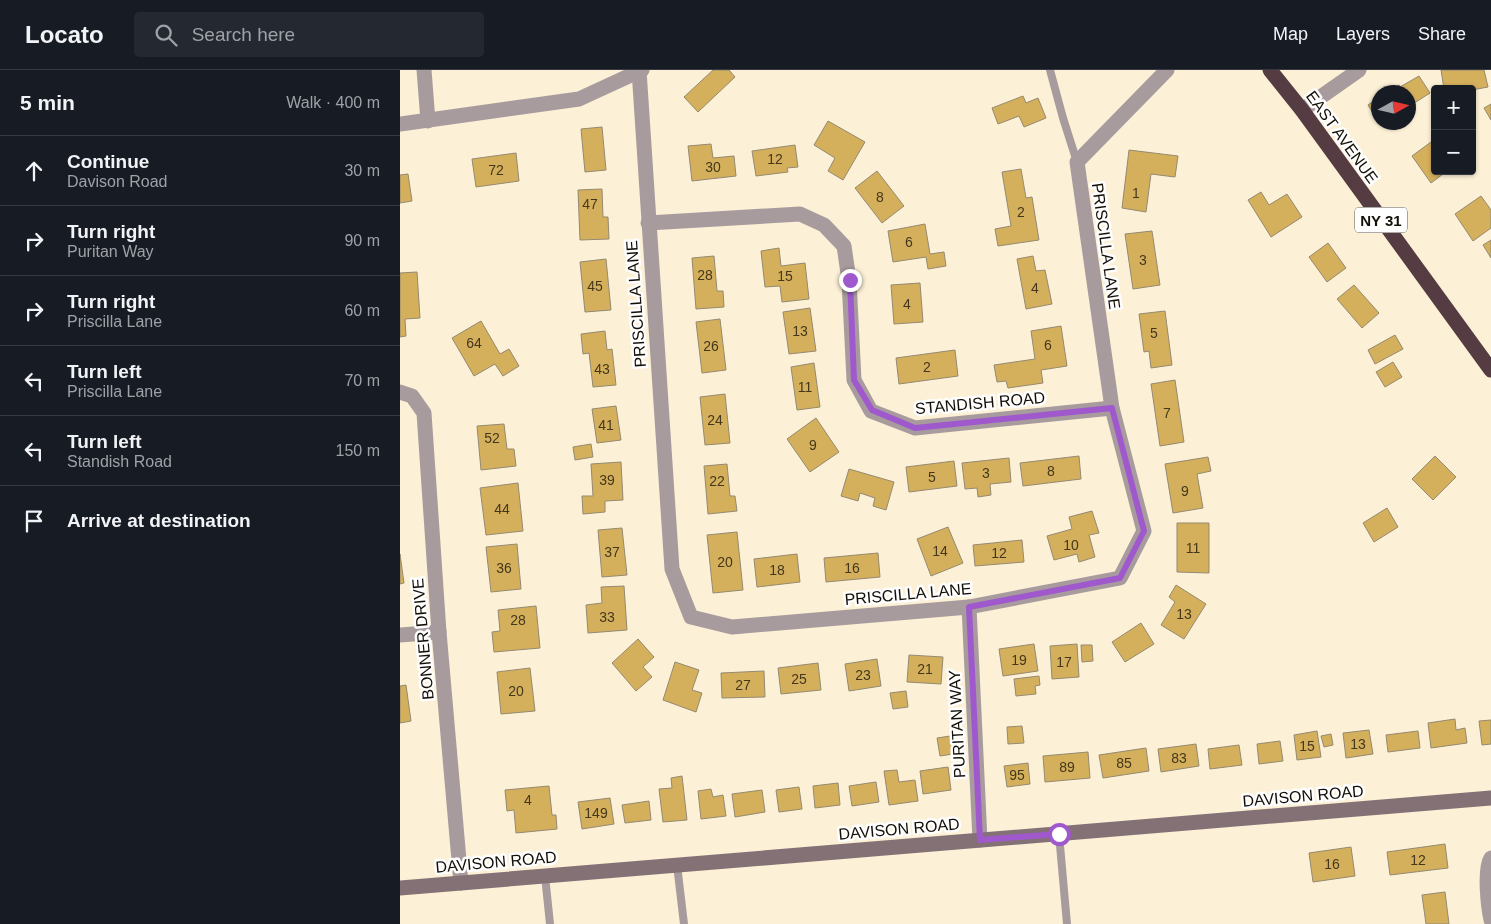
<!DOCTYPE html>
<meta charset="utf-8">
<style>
:root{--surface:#171b24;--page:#242831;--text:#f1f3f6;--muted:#9ea1a6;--line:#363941}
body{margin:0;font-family:Helvetica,sans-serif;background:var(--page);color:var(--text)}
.controls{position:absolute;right:15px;top:15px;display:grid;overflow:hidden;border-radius:5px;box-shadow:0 1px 4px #0004}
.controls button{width:45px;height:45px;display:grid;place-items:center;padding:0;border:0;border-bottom:1px solid var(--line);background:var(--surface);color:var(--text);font:25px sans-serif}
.compass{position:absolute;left:971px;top:15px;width:45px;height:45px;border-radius:50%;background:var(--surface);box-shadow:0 1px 4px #0004;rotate:82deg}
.stop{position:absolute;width:15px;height:15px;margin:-11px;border:4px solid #a059cd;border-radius:50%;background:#fff}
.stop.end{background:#a059cd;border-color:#fff;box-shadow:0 1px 5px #0008}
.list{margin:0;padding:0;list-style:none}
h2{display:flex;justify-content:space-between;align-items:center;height:65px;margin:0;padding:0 20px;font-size:21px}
h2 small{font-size:16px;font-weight:400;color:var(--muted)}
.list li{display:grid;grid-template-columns:32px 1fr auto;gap:15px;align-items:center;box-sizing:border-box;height:70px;padding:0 20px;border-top:1px solid var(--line)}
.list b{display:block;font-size:19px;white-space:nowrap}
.list p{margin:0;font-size:16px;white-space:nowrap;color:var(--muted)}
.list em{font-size:16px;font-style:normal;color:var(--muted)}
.icon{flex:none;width:28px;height:28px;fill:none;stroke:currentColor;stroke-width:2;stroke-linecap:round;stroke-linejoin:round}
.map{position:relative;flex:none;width:1091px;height:854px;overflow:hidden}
header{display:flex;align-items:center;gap:30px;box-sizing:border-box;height:70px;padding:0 25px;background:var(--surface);border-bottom:1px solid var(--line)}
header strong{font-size:24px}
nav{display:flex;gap:28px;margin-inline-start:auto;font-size:18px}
.search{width:350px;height:45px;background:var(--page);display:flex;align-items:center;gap:12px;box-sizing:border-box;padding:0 18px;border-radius:5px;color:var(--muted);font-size:19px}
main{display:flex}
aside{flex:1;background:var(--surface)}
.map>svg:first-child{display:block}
.building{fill:#d5b05c;stroke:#948971}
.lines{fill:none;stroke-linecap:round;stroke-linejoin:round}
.lane{stroke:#a89b9e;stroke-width:8}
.street{stroke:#a89b9e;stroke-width:15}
.secondary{stroke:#847176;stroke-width:15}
.highway{stroke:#553c43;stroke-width:15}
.route{stroke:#a059cd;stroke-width:6}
.labels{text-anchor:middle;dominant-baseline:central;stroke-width:5;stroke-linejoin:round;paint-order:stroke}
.number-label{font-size:14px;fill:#44371c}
.shield{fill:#fefefe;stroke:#5a5751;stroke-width:1}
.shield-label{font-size:15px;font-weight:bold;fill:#130f07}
.street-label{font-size:16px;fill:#130f07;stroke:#fefefe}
</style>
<header>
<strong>Locato</strong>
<div class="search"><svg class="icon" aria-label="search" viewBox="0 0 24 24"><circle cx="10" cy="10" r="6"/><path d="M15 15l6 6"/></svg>Search here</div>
<nav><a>Map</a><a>Layers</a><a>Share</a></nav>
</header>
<main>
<aside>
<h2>5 min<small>Walk · 400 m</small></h2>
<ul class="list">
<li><svg class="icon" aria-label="ahead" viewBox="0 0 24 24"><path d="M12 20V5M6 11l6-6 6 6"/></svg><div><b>Continue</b><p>Davison Road</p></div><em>30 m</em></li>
<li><svg class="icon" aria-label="right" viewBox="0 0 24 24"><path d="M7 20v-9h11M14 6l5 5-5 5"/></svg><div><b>Turn right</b><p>Puritan Way</p></div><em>90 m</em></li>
<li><svg class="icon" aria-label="right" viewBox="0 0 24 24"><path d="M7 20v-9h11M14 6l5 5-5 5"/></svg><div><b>Turn right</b><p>Priscilla Lane</p></div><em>60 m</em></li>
<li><svg class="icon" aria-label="left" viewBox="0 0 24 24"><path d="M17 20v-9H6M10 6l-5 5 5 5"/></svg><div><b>Turn left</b><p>Priscilla Lane</p></div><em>70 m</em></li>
<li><svg class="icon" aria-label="left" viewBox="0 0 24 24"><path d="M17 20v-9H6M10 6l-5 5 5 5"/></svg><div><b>Turn left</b><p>Standish Road</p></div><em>150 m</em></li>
<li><svg class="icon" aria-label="arrive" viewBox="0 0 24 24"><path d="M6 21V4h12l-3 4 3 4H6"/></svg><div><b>Arrive at destination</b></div></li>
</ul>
</aside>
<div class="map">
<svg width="1091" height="854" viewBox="0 0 1091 854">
<rect width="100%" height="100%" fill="#fcf0d6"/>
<g class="building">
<polygon points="313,0 329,0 335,7 298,42 284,27"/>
<polygon points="1041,0 1084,0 1088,17 1072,20 1072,19 1044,19"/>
<polygon points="1019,6 1030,23 1008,37 1008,22 987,22 999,15 1000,17"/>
<polygon points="623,26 626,33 638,28 646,48 624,57 619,46 598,54 592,38"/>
<polygon points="978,28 978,51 968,35"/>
<polygon points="1091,34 1091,50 1084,38"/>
<polygon points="428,51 465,72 443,110 428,101 435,88 414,75"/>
<polygon points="202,57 206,100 185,102 181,59"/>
<polygon points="1031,72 1035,77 1035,101 1047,101 1031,113 1012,86"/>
<polygon points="311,74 313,88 334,86 336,106 292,111 288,76"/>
<polygon points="395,75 398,97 387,98 388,102 356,106 352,81"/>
<polygon points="729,80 778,86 775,107 751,104 746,142 722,138"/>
<polygon points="116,83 119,111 76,117 72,89"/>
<polygon points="621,99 626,128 632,127 639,170 598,176 595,159 611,156 602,102"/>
<polygon points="477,101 504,136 482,153 455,118"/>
<polygon points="8,104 12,131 0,133 0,105"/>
<polygon points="202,119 203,147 208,147 209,169 180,170 178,120"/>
<polygon points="861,122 869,135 887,124 902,147 871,167 848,130"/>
<polygon points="1081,126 1091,140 1091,158 1073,171 1055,144"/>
<polygon points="525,154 530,184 544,182 546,196 528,199 526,187 493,192 488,161"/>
<polygon points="752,161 760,215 733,219 725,164"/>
<polygon points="1091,170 1091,188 1083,175"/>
<polygon points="928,173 946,198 927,212 909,187"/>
<polygon points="379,178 381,196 405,193 409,229 382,232 380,216 365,217 361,181"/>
<polygon points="314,186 317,221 323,221 324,237 296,239 292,188"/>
<polygon points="633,186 636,201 645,200 652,234 626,239 617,189"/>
<polygon points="206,189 211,240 185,242 180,192"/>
<polygon points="17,202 20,248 5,249 6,266 0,267 0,203"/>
<polygon points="520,213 523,252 494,254 491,215"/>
<polygon points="954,215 979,243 962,258 937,229"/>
<polygon points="410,238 416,281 389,284 383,242"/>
<polygon points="765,241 772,295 751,298 749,281 744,282 739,244"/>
<polygon points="320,249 326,300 302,303 296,252"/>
<polygon points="81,251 100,284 109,279 119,296 103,306 95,294 74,306 52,268"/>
<polygon points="661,256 667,296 641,300 643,313 608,318 606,311 597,312 594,295 635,289 631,261"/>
<polygon points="205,261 207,280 212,279 216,315 193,317 189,283 183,284 181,264"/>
<polygon points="995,265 1003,279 975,294 968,280"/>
<polygon points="555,280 558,306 499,314 496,288"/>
<polygon points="993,292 1002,307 985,317 976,302"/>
<polygon points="414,293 420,337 397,340 391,297"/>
<polygon points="775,310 784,372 760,376 751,314"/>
<polygon points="325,324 330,373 305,375 300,327"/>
<polygon points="216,336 221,370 197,373 192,339"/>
<polygon points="416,348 439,382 410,402 387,369"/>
<polygon points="104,354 107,379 114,379 116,396 81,400 77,356"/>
<polygon points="191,374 193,387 175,390 173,377"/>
<polygon points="679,386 681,409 623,416 620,393"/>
<polygon points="1035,386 1056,407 1033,430 1012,409"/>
<polygon points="808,387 811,401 797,404 803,438 773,443 765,394"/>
<polygon points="609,388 611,412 590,414 591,425 578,427 577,418 565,419 562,393"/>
<polygon points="554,391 557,416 509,422 506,397"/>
<polygon points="221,392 223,430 205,431 205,442 183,444 182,426 193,426 191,394"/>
<polygon points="327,394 330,426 335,426 337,441 308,444 304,396"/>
<polygon points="449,399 494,412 486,440 473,436 475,428 460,423 458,431 441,426"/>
<polygon points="118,413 123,461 86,465 80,418"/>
<polygon points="987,438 998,457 974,472 963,453"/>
<polygon points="692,441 699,463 689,465 695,487 679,492 677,484 654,490 647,466 672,459 669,447"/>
<polygon points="777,453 809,453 809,503 777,502"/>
<polygon points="548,457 563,493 531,506 517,469"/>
<polygon points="222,458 227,505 202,507 198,460"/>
<polygon points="337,462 343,520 313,523 307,465"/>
<polygon points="622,470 624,492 575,496 573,475"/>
<polygon points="117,474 121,519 91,522 86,477"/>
<polygon points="478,483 480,507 426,512 424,488"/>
<polygon points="0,484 4,513 0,514"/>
<polygon points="397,484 400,512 357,517 354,489"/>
<polygon points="776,515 806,534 784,569 761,555 775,532 769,527"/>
<polygon points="224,516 227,560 188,563 186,535 202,533 201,517"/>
<polygon points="136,536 140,578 94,582 92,562 100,561 98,540"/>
<polygon points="741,553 754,574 725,592 712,572"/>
<polygon points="238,569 254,587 243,597 252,607 236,621 212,593"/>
<polygon points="634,574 638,601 603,606 599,579"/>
<polygon points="677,574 679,607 652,609 650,576"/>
<polygon points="681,575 692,575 693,591 682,592"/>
<polygon points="509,585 543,587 541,614 507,612"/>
<polygon points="477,589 481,616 449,621 445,594"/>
<polygon points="275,592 299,600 292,620 302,623 296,642 263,630"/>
<polygon points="418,593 421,620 381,624 378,598"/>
<polygon points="130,598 135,641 101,644 97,602"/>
<polygon points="364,601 365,627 322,628 321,603"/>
<polygon points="639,606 640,615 635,616 636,624 616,626 614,609"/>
<polygon points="6,615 11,651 0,653 0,616"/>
<polygon points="506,621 508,637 493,639 490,623"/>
<polygon points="1055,649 1056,660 1065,658 1067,673 1031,678 1028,653"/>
<polygon points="1091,650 1091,674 1082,675 1079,651"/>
<polygon points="622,656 624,673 608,674 607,657"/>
<polygon points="969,660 973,684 946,688 943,663"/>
<polygon points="917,661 921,687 897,690 894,665"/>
<polygon points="1018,661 1020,678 988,682 986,665"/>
<polygon points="931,664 933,675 924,677 921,666"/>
<polygon points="550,666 553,684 540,686 537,668"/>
<polygon points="880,671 883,691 859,694 857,674"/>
<polygon points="796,674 799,696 761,702 758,679"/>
<polygon points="839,675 842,695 810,699 808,679"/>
<polygon points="746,678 749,701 703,708 699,685"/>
<polygon points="688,682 690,708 645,712 643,686"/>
<polygon points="628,693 630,714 607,717 604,696"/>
<polygon points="548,697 551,720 523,724 520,701"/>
<polygon points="497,700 499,712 515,710 518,731 489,735 484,701"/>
<polygon points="282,706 287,750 263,752 259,719 272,718 271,708"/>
<polygon points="476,712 479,732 452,736 449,716"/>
<polygon points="438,713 440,735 415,738 413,716"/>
<polygon points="149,716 152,745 156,745 157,759 116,763 114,740 107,741 105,720"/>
<polygon points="399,717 402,739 379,742 376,720"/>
<polygon points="311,719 313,727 323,725 326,746 301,749 298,721"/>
<polygon points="362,720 365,742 335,747 332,724"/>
<polygon points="210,728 214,754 182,759 178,732"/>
<polygon points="249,731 251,750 225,753 222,735"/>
<polygon points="1045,774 1048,798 990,805 987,782"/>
<polygon points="951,777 955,806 913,812 909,783"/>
<polygon points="1045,822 1049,854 1026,854 1022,825"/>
</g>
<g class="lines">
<g class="lane">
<polyline points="650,0 663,48 677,92"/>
<polyline points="659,764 667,854"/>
<polyline points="277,795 284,854"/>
<polyline points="145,806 150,854"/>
</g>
<g class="street">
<polyline points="24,0 28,51"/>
<polyline points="239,0 272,499 291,547 332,557 569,537 720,508 744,461 712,338 677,92 767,0"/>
<polyline points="902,40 959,0"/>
<polyline points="0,54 179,29 242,0"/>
<polyline points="248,153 400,144 424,155 444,176 449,210 454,310 471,341 515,358 712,338"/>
<polyline points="0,322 12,326 24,343 39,562 61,813"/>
<polyline points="569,537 580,770"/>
<polyline points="0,565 39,562"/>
<path d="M1091,788C1084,799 1088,836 1091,850"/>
</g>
<polyline class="secondary" points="0,818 1091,728"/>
<polyline class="highway" points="870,0 902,40 1091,300"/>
</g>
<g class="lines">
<polyline class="route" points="450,210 454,310 472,340 515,358 712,338 744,461 720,508 569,537 580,770 659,764"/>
</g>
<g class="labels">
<g class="number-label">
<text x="375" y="89">12</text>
<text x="313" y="97">30</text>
<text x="96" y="100">72</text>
<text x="736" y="123">1</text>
<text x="480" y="127">8</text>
<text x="190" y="134">47</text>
<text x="621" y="142">2</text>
<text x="509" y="172">6</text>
<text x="743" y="190">3</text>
<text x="305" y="205">28</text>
<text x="385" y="206">15</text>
<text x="195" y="216">45</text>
<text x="635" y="218">4</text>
<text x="507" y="234">4</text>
<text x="400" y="261">13</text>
<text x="754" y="263">5</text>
<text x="74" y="273">64</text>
<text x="648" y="275">6</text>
<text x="311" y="276">26</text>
<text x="527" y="297">2</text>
<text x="202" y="299">43</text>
<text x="405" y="317">11</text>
<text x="767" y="343">7</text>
<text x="315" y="350">24</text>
<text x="206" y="355">41</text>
<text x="92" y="368">52</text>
<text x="413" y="375">9</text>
<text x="651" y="401">8</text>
<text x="586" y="403">3</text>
<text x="532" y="407">5</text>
<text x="207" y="410">39</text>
<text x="317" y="411">22</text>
<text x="785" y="421">9</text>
<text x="102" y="439">44</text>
<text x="671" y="475">10</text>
<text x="793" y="478">11</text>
<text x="540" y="481">14</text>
<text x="212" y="482">37</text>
<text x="599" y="483">12</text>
<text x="325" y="492">20</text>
<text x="104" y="498">36</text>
<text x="452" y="498">16</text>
<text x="377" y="500">18</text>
<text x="784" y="544">13</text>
<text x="207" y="547">33</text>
<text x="118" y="550">28</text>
<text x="619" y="590">19</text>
<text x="664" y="592">17</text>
<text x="525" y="599">21</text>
<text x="463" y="605">23</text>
<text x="399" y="609">25</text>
<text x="343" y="615">27</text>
<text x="116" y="621">20</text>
<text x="958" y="674">13</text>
<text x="907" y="676">15</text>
<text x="779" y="688">83</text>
<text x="724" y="693">85</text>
<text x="667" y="697">89</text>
<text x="617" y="705">95</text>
<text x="128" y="730">4</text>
<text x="196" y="743">149</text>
<text x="1018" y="790">12</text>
<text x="932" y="794">16</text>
</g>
<rect class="shield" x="955" y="137.5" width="52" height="25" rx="4"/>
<g class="shield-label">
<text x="981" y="150">NY 31</text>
</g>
<g class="street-label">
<text transform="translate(942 67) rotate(54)">EAST AVENUE</text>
<text transform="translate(706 176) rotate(82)">PRISCILLA LANE</text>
<text transform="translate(236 234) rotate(-94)">PRISCILLA LANE</text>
<text transform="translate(580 333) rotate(-5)">STANDISH ROAD</text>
<text transform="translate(508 524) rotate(-5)">PRISCILLA LANE</text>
<text transform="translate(23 569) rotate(-95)">BONNER DRIVE</text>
<text transform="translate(557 654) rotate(-93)">PURITAN WAY</text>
<text transform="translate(903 726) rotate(-5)">DAVISON ROAD</text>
<text transform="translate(499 759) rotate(-5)">DAVISON ROAD</text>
<text transform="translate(96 792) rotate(-5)">DAVISON ROAD</text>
</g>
</g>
</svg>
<div class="controls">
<button>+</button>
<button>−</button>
</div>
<svg class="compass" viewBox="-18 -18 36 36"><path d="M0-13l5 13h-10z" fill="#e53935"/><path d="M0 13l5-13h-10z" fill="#9ea1a6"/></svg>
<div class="stop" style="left:659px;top:764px"></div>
<div class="stop end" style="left:450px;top:210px"></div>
</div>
</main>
